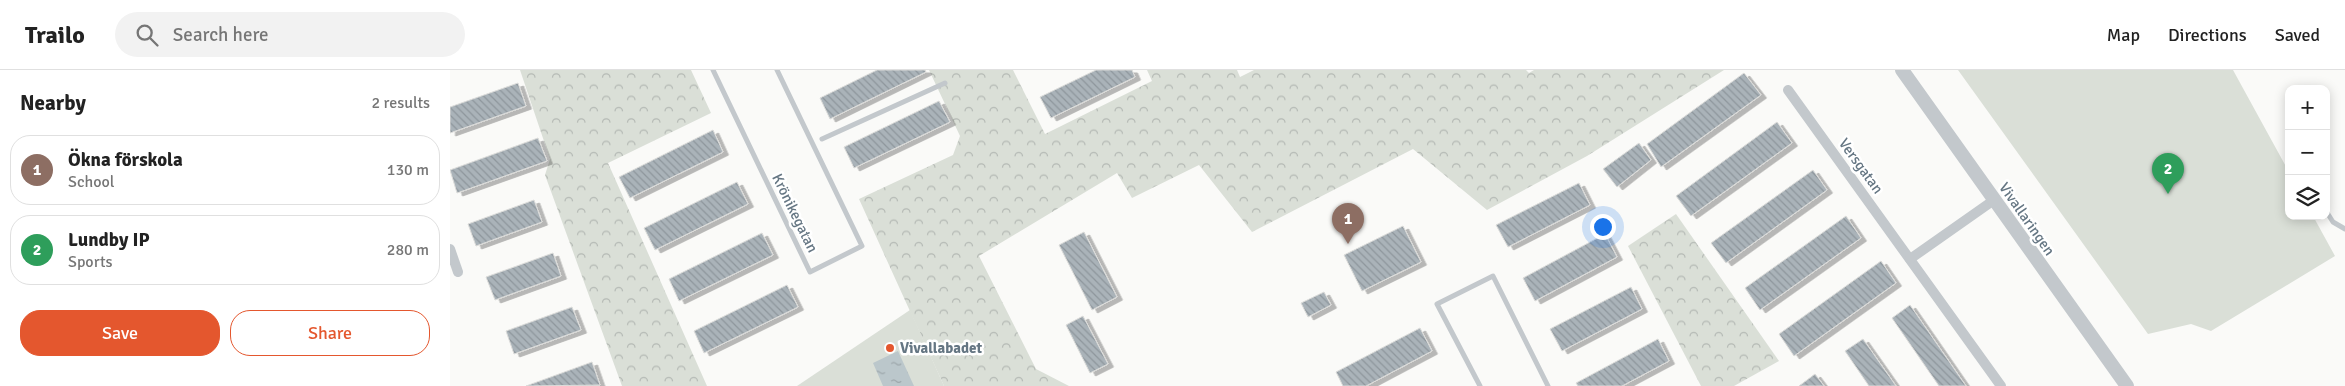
<!DOCTYPE html>
<meta charset="utf-8">
<style>
:root{--surface:#fff;--page:#f2f2f2;--text:#222;--muted:#767676;--line:#e0e0e0;--accent:#e4572e}
body{margin:0;font-family:Signika,sans-serif;background:var(--page);color:var(--text)}
.controls{position:absolute;right:15px;top:15px;display:grid;overflow:hidden;border-radius:10px;box-shadow:0 2px 12px #0003}
.controls button{width:45px;height:45px;display:grid;place-items:center;padding:0;border:0;border-bottom:1px solid var(--line);background:var(--surface);color:var(--text);font:25px sans-serif}
.you{position:absolute;left:1152px;top:156px;width:18px;height:18px;margin:-12px;border:4px solid #fff;border-radius:50%;background:#1a73e8;box-shadow:0 0 0 8px #1a73e833}
.badge{display:grid;place-items:center;width:32px;height:32px;border-radius:50%;background:var(--accent);color:#fff;font-size:16px;font-weight:700}
.pin{position:absolute;translate:-50% -41px;filter:drop-shadow(0 1px 2px #0008)}
.pin::after{content:'';position:absolute;top:26px;width:18px;height:15px;background:inherit;clip-path:polygon(0 0,100% 0,50% 100%)}
.list{margin:0;padding:0;list-style:none}
h2{display:flex;justify-content:space-between;align-items:center;height:65px;margin:0;padding:0 20px;font-size:21px}
h2 small{font-size:16px;font-weight:400;color:var(--muted)}
.list li{display:grid;grid-template-columns:32px 1fr auto;gap:15px;align-items:center;box-sizing:border-box;height:70px;margin:0 10px 10px;padding:0 10px;border:1px solid var(--line);border-radius:20px}
.list b{display:block;font-size:19px;white-space:nowrap}
.list p{margin:0;font-size:16px;white-space:nowrap;color:var(--muted)}
.list em{font-size:16px;font-style:normal;color:var(--muted)}
.actions{display:flex;gap:10px;padding:15px 20px}
.actions a{flex:1;padding:11px 0;border:1px solid var(--accent);border-radius:20px;text-align:center;font-size:18px;color:var(--accent)}
.actions .main{background:var(--accent);color:#fff}
.icon{flex:none;width:28px;height:28px;fill:none;stroke:currentColor;stroke-width:2;stroke-linecap:round;stroke-linejoin:round}
.map{position:relative;flex:none;width:1895px;height:316px;overflow:hidden}
header{display:flex;align-items:center;gap:30px;box-sizing:border-box;height:70px;padding:0 25px;background:var(--surface);border-bottom:1px solid var(--line)}
header strong{font-size:24px}
nav{display:flex;gap:28px;margin-inline-start:auto;font-size:18px}
.search{width:350px;height:45px;background:var(--page);display:flex;align-items:center;gap:12px;box-sizing:border-box;padding:0 18px;border-radius:28px;color:var(--muted);font-size:19px}
main{display:flex}
aside{flex:1;background:var(--surface)}
.map>svg:first-child{display:block}
.park{fill:url(#park-crowns)}
.pitch{fill:#dadfd7}
.water{fill:url(#water-ripples)}
.building{fill:url(#building-back-hatch);stroke:#dcdcda;filter:url(#shadow)}
.lines{fill:none;stroke-linecap:round;stroke-linejoin:round}
.service{stroke:#c3c8cc;stroke-width:5}
.minor{stroke:#c3c8cc;stroke-width:10}
.tertiary{stroke:#c3c8cc;stroke-width:14}
.poi-dot{fill:#e4572e;stroke:#fff;stroke-width:2}
.labels{text-anchor:middle;dominant-baseline:central;stroke-width:5;stroke-linejoin:round;paint-order:stroke}
.street-label{font-size:15px;fill:#657683;stroke:#fff}
.poi-label{font-size:15px;font-weight:bold;fill:#657683;stroke:#fff;text-anchor:start}
</style>
<header>
<strong>Trailo</strong>
<div class="search"><svg class="icon" aria-label="search" viewBox="0 0 24 24"><circle cx="10" cy="10" r="6"/><path d="M15 15l6 6"/></svg>Search here</div>
<nav><a>Map</a><a>Directions</a><a>Saved</a></nav>
</header>
<main>
<aside>
<h2>Nearby<small>2 results</small></h2>
<ul class="list">
<li><span class="badge" style="background:#8d6e63">1</span><div><b>Ökna förskola</b><p>School</p></div><em>130 m</em></li>
<li><span class="badge" style="background:#2e9e5b">2</span><div><b>Lundby IP</b><p>Sports</p></div><em>280 m</em></li>
</ul>
<div class="actions"><a class="main">Save</a><a>Share</a></div>
</aside>
<div class="map">
<svg width="1895" height="316" viewBox="0 0 1895 316">
<defs>
<pattern id="park-crowns" width="20" height="18" patternUnits="userSpaceOnUse" patternTransform="scale(1.25)"><rect width="20" height="18" fill="#dadfd7"/><path d="M2 6a3 3 0 1 1 6 0M12 15a3 3 0 1 1 6 0" fill="none" stroke="#b4b9b4"/></pattern>
<pattern id="water-ripples" width="26" height="14" patternUnits="userSpaceOnUse" patternTransform="scale(1.25)"><rect width="26" height="14" fill="#bbc7cb"/><path d="M2 4q2-2 4 0t4 0M15 11q2-2 4 0t4 0" fill="none" stroke="#9ca6aa"/></pattern>
<pattern id="building-back-hatch" width="6" height="6" patternUnits="userSpaceOnUse" patternTransform="scale(1.25)"><rect width="6" height="6" fill="#aab3b9"/><path d="M-1 5l2 2M0 0l6 6M5-1l2 2" fill="none" stroke="#8e969c"/></pattern>
<filter id="shadow"><feDropShadow dx="5.5" dy="3" stdDeviation="0" flood-color="#0004"/></filter>
</defs>
<rect width="100%" height="100%" fill="#fafaf8"/>
<g class="park">
<polygon points="70,0 241,0 261,43 158,93 257,316 172,316 95,105 100,89"/>
<polygon points="479,0 563,0 595,64 702,11 697,0 787,0 790,7 804,0 1076,0 1079,3 1084,0 1274,0 1137,86 1037,140 963,79 802,162 749,95 682,128 667,103 529,186 586,299 619,316 494,316 409,129 503,85 510,66"/>
<polygon points="1226,144 1329,291 1284,316 1251,316 1178,176"/>
</g>
<g class="pitch">
<polygon points="1508,0 1783,0 1839,102 1839,146 1863,146 1885,186 1761,261 1741,254 1698,264"/>
<polygon points="460,240 494,316 347,316"/>
</g>
<polygon class="water" points="448,281 464,316 433,316 423,293"/>
<g class="building">
<polygon points="427,0 475,0 476,2 380,49 370,28"/>
<polygon points="646,0 682,0 685,7 601,48 590,27"/>
<polygon points="1294,3 1311,25 1211,97 1197,74"/>
<polygon points="68,13 76,36 0,63 0,37"/>
<polygon points="489,31 500,52 404,98 394,77"/>
<polygon points="1327,52 1342,73 1241,146 1226,126"/>
<polygon points="263,60 273,82 180,128 169,107"/>
<polygon points="88,68 97,91 7,123 0,100"/>
<polygon points="1189,73 1201,90 1167,117 1153,99"/>
<polygon points="1363,100 1377,120 1276,193 1261,173"/>
<polygon points="287,112 298,134 205,180 194,158"/>
<polygon points="1129,113 1140,135 1058,177 1046,155"/>
<polygon points="84,130 92,152 26,176 18,154"/>
<polygon points="1396,146 1411,168 1310,240 1295,218"/>
<polygon points="953,156 971,192 912,221 894,185"/>
<polygon points="634,162 667,227 642,240 609,175"/>
<polygon points="312,163 323,185 229,231 219,209"/>
<polygon points="1155,164 1167,187 1085,231 1073,208"/>
<polygon points="103,183 111,206 45,230 36,207"/>
<polygon points="1431,191 1446,213 1344,286 1329,264"/>
<polygon points="337,215 348,237 254,283 244,261"/>
<polygon points="1181,217 1192,239 1112,281 1100,259"/>
<polygon points="874,222 881,235 858,247 851,233"/>
<polygon points="1460,235 1516,316 1489,316 1442,248"/>
<polygon points="122,237 131,260 64,284 56,261"/>
<polygon points="633,246 658,294 640,303 616,255"/>
<polygon points="970,258 982,281 916,316 893,316 886,302"/>
<polygon points="1208,269 1219,291 1172,316 1128,316 1126,313"/>
<polygon points="1413,269 1446,316 1419,316 1395,281"/>
<polygon points="142,292 150,315 76,316"/>
<polygon points="1365,304 1374,316 1349,316"/>
</g>
<g class="lines">
<g class="service">
<polyline points="263,0 360,202 412,176 327,0"/>
<polyline points="372,69 495,13"/>
<polyline points="1876,141 1883,152 1895,159"/>
<polyline points="1030,316 987,234 1043,206 1098,316"/>
</g>
<g class="minor">
<polyline points="1338,20 1551,316"/>
<polyline points="0,179 8,202"/>
<polyline points="1460,189 1544,130"/>
</g>
<polyline class="tertiary" points="1452,0 1677,316"/>
</g>
<circle class="poi-dot" cx="440" cy="278" r="5"/>
<g class="labels">
<g class="street-label">
<text transform="translate(1411 96) rotate(54)">Versgatan</text>
<text transform="translate(345 143) rotate(64)">Krönikegatan</text>
<text transform="translate(1577 149) rotate(55)">Vivallaringen</text>
</g>
<g class="poi-label">
<text x="450" y="278">Vivallabadet</text>
</g>
</g>
</svg>
<div class="controls">
<button>+</button>
<button>−</button>
<button><svg class="icon" aria-label="layers" viewBox="0 0 24 24"><path d="M12 4l9 5-9 5-9-5zM3 14l9 5 9-5"/></svg></button>
</div>
<div class="you"></div>
<div class="pin badge" style="left:898px;top:174px;background:#8d6e63">1</div>
<div class="pin badge" style="left:1718px;top:124px;background:#2e9e5b">2</div>
</div>
</main>
